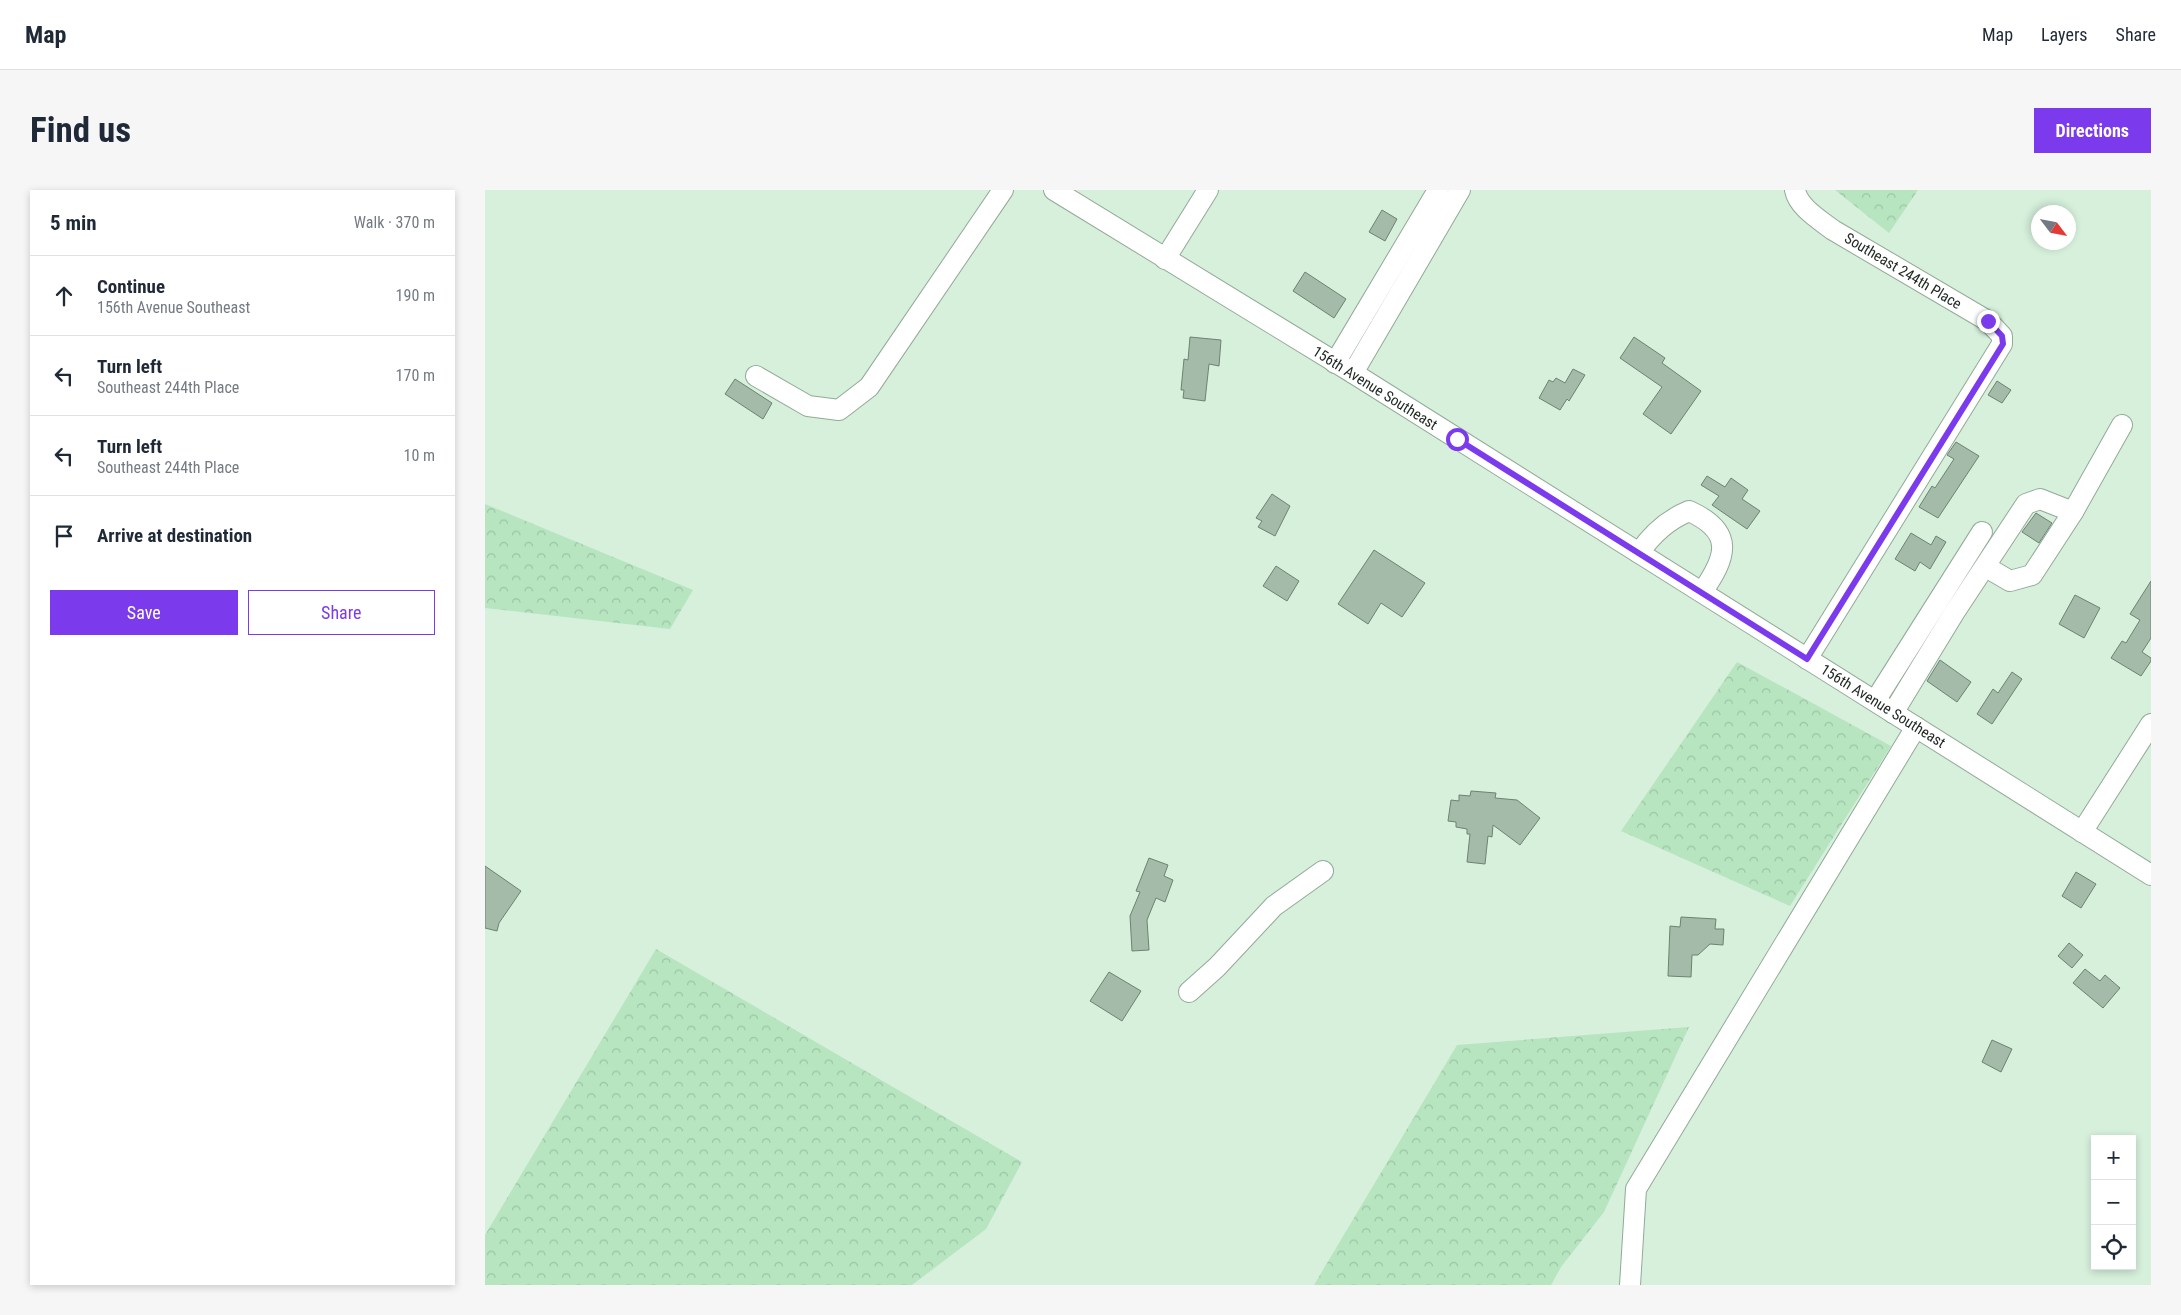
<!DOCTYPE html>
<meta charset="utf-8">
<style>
:root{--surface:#fff;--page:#f6f6f7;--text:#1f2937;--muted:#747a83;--line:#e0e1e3;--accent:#7c3aed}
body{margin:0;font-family:"Roboto Condensed",sans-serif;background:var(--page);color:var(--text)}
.controls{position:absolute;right:15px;bottom:15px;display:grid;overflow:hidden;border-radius:0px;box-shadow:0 2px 8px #0003}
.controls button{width:45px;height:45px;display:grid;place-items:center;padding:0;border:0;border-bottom:1px solid var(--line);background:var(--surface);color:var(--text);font:25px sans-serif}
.compass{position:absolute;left:1546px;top:15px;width:45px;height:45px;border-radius:50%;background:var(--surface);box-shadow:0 2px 8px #0003;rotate:122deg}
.stop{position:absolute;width:15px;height:15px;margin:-11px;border:4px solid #7c3aed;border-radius:50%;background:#fff}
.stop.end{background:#7c3aed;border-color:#fff;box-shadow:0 1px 5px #0008}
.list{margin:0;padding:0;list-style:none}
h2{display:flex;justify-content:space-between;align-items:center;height:65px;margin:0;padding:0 20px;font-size:21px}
h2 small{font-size:16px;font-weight:400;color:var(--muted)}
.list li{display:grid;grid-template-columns:32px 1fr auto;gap:15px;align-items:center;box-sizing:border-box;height:80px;padding:0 20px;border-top:1px solid var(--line)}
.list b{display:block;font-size:19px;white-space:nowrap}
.list p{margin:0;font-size:16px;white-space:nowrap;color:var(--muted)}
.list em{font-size:16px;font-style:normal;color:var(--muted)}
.actions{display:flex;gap:10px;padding:15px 20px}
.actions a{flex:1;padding:11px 0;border:1px solid var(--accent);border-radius:0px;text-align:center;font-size:18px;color:var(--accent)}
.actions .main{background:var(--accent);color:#fff}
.icon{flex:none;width:28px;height:28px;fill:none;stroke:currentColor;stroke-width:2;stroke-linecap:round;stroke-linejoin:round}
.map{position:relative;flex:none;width:1666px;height:1095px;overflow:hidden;border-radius:0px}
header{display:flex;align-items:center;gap:30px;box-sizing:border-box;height:70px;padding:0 25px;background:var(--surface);border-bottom:1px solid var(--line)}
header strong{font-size:24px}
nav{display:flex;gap:28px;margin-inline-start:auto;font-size:18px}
.intro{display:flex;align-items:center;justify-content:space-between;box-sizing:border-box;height:120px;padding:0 30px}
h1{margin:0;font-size:35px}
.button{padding:12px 22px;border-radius:0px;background:var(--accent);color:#fff;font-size:18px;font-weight:700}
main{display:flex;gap:30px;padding:0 30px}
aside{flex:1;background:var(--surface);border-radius:0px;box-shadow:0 2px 8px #0003}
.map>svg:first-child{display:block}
.forest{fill:url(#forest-crowns)}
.building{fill:#a3bba8;stroke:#6c8371}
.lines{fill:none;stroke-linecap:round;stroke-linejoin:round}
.minor-casing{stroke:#92aa97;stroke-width:22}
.minor{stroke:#fff;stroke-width:20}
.route{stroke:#7c3aed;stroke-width:6}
.labels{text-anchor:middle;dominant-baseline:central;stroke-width:5;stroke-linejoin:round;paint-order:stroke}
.street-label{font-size:15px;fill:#1f2821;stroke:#fff}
</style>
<header>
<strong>Map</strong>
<nav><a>Map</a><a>Layers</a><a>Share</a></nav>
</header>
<div class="intro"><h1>Find us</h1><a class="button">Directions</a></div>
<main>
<aside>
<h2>5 min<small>Walk · 370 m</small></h2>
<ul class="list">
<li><svg class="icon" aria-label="ahead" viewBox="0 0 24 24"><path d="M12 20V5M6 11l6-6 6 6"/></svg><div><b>Continue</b><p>156th Avenue Southeast</p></div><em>190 m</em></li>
<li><svg class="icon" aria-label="left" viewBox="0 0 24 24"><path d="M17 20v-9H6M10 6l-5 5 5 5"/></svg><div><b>Turn left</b><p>Southeast 244th Place</p></div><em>170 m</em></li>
<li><svg class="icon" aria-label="left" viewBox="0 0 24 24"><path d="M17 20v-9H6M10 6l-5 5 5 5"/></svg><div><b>Turn left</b><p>Southeast 244th Place</p></div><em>10 m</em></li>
<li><svg class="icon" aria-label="arrive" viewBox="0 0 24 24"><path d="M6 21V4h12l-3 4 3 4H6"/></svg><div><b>Arrive at destination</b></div></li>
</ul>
<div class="actions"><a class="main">Save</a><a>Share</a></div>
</aside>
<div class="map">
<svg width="1666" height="1095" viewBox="0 0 1666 1095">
<defs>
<pattern id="forest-crowns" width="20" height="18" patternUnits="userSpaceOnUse" patternTransform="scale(1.25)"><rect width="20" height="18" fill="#b6e5c0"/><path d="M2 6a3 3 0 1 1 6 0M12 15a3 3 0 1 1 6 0" fill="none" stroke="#9cc4a5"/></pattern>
</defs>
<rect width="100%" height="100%" fill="#d6f0dc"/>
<g class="forest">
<polygon points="1350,0 1433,0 1404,43"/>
<polygon points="0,314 208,400 185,439 0,418"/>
<polygon points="1252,472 1406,556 1305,716 1136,641"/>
<polygon points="171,759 537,972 501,1039 427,1095 0,1095 0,1045"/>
<polygon points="1204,837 1119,1022 1076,1077 1066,1095 829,1095 972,855"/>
</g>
<g class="building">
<polygon points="897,20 912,29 900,51 884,42"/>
<polygon points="820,82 861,109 849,128 808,101"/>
<polygon points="705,147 736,150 734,176 724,174 720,211 698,208 699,200 696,200 699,169 703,170"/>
<polygon points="1149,147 1180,168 1177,173 1216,201 1186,244 1158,224 1177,197 1135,168"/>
<polygon points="1088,179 1100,185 1084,211 1082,209 1075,220 1054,208 1064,190 1068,192 1071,188 1080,193"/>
<polygon points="250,189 287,213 278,229 240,204"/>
<polygon points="1512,191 1526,200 1517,213 1503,205"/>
<polygon points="1471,252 1494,266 1453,328 1434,317 1447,296 1450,298 1469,269 1462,265"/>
<polygon points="1222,286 1240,297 1246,288 1263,300 1257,309 1275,321 1262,339 1227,315 1234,306 1216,295"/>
<polygon points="787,304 805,316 790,346 773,337 777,331 771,328"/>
<polygon points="1551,323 1567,333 1554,353 1537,342"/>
<polygon points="1426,343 1446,355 1451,346 1461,352 1445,379 1435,372 1430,381 1410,369"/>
<polygon points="889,360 940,393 917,427 896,413 883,434 853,414"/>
<polygon points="791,376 814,391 802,411 778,396"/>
<polygon points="1666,391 1666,448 1657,462 1666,468 1666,471 1656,486 1626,468 1637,451 1641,453 1655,430 1645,424"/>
<polygon points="1590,405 1615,418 1599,448 1574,434"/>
<polygon points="1455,470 1486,492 1472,512 1442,491"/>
<polygon points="1527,482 1537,489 1507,534 1492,524 1508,499 1513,503"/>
<polygon points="986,601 1011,603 1010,608 1032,610 1055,628 1035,655 1008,635 1007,647 1003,646 1000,674 982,672 985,644 982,644 982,639 971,637 971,632 963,631 966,610 974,611 974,605 985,606"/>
<polygon points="664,668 683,675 679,686 688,690 680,712 671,708 662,730 664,760 647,761 645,726 655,702 651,701"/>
<polygon points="0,676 36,701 14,733 12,741 0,738"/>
<polygon points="1591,682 1611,694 1596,718 1577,706"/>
<polygon points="1196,727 1231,729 1230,739 1239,739 1238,755 1225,754 1213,765 1207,765 1206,787 1183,786 1185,736 1195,737"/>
<polygon points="1584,753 1598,765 1587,778 1573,766"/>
<polygon points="1600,779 1615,791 1620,785 1635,798 1618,818 1588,793"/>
<polygon points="624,782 656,801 637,831 605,811"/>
<polygon points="1507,850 1527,859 1516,882 1497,872"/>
</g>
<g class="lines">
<defs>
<g id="minor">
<polyline points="569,0 868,183 1666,685"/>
<path d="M1310,0C1313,17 1335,30 1348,40L1503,131L1517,146V154L1322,469"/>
<polyline points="680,69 723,0"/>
<polyline points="850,173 953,0"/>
<polyline points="868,183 975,0"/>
<polyline points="271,186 323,216 354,220 384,197 518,0"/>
<path d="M1154,363C1167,344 1182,330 1204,321C1251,342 1241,368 1217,402"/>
<polyline points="1501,377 1525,391 1547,385 1588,322"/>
<polyline points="1390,511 1497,342"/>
<polyline points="1408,523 1469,423 1541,314 1555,309 1588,322 1637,235"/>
<polyline points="1597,642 1666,534"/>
<polyline points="704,802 732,777 789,716 838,681"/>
<polyline points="1145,1095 1151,999 1431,537"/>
</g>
</defs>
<use href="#minor" class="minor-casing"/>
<use href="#minor" class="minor"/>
</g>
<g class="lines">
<polyline class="route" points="972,249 1322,469 1518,154 1517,146 1503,131"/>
</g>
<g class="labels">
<g class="street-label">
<text transform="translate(1418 81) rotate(31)">Southeast 244th Place</text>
<text transform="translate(890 198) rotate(32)">156th Avenue Southeast</text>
<text transform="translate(1398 516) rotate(32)">156th Avenue Southeast</text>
</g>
</g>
</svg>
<div class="controls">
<button>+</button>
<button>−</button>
<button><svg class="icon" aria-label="locate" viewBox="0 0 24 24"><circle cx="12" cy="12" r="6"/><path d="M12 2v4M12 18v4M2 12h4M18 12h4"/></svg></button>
</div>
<svg class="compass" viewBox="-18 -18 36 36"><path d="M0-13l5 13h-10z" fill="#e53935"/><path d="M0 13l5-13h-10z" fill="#747a83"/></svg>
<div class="stop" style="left:972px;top:249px"></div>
<div class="stop end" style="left:1503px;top:131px"></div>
</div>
</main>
